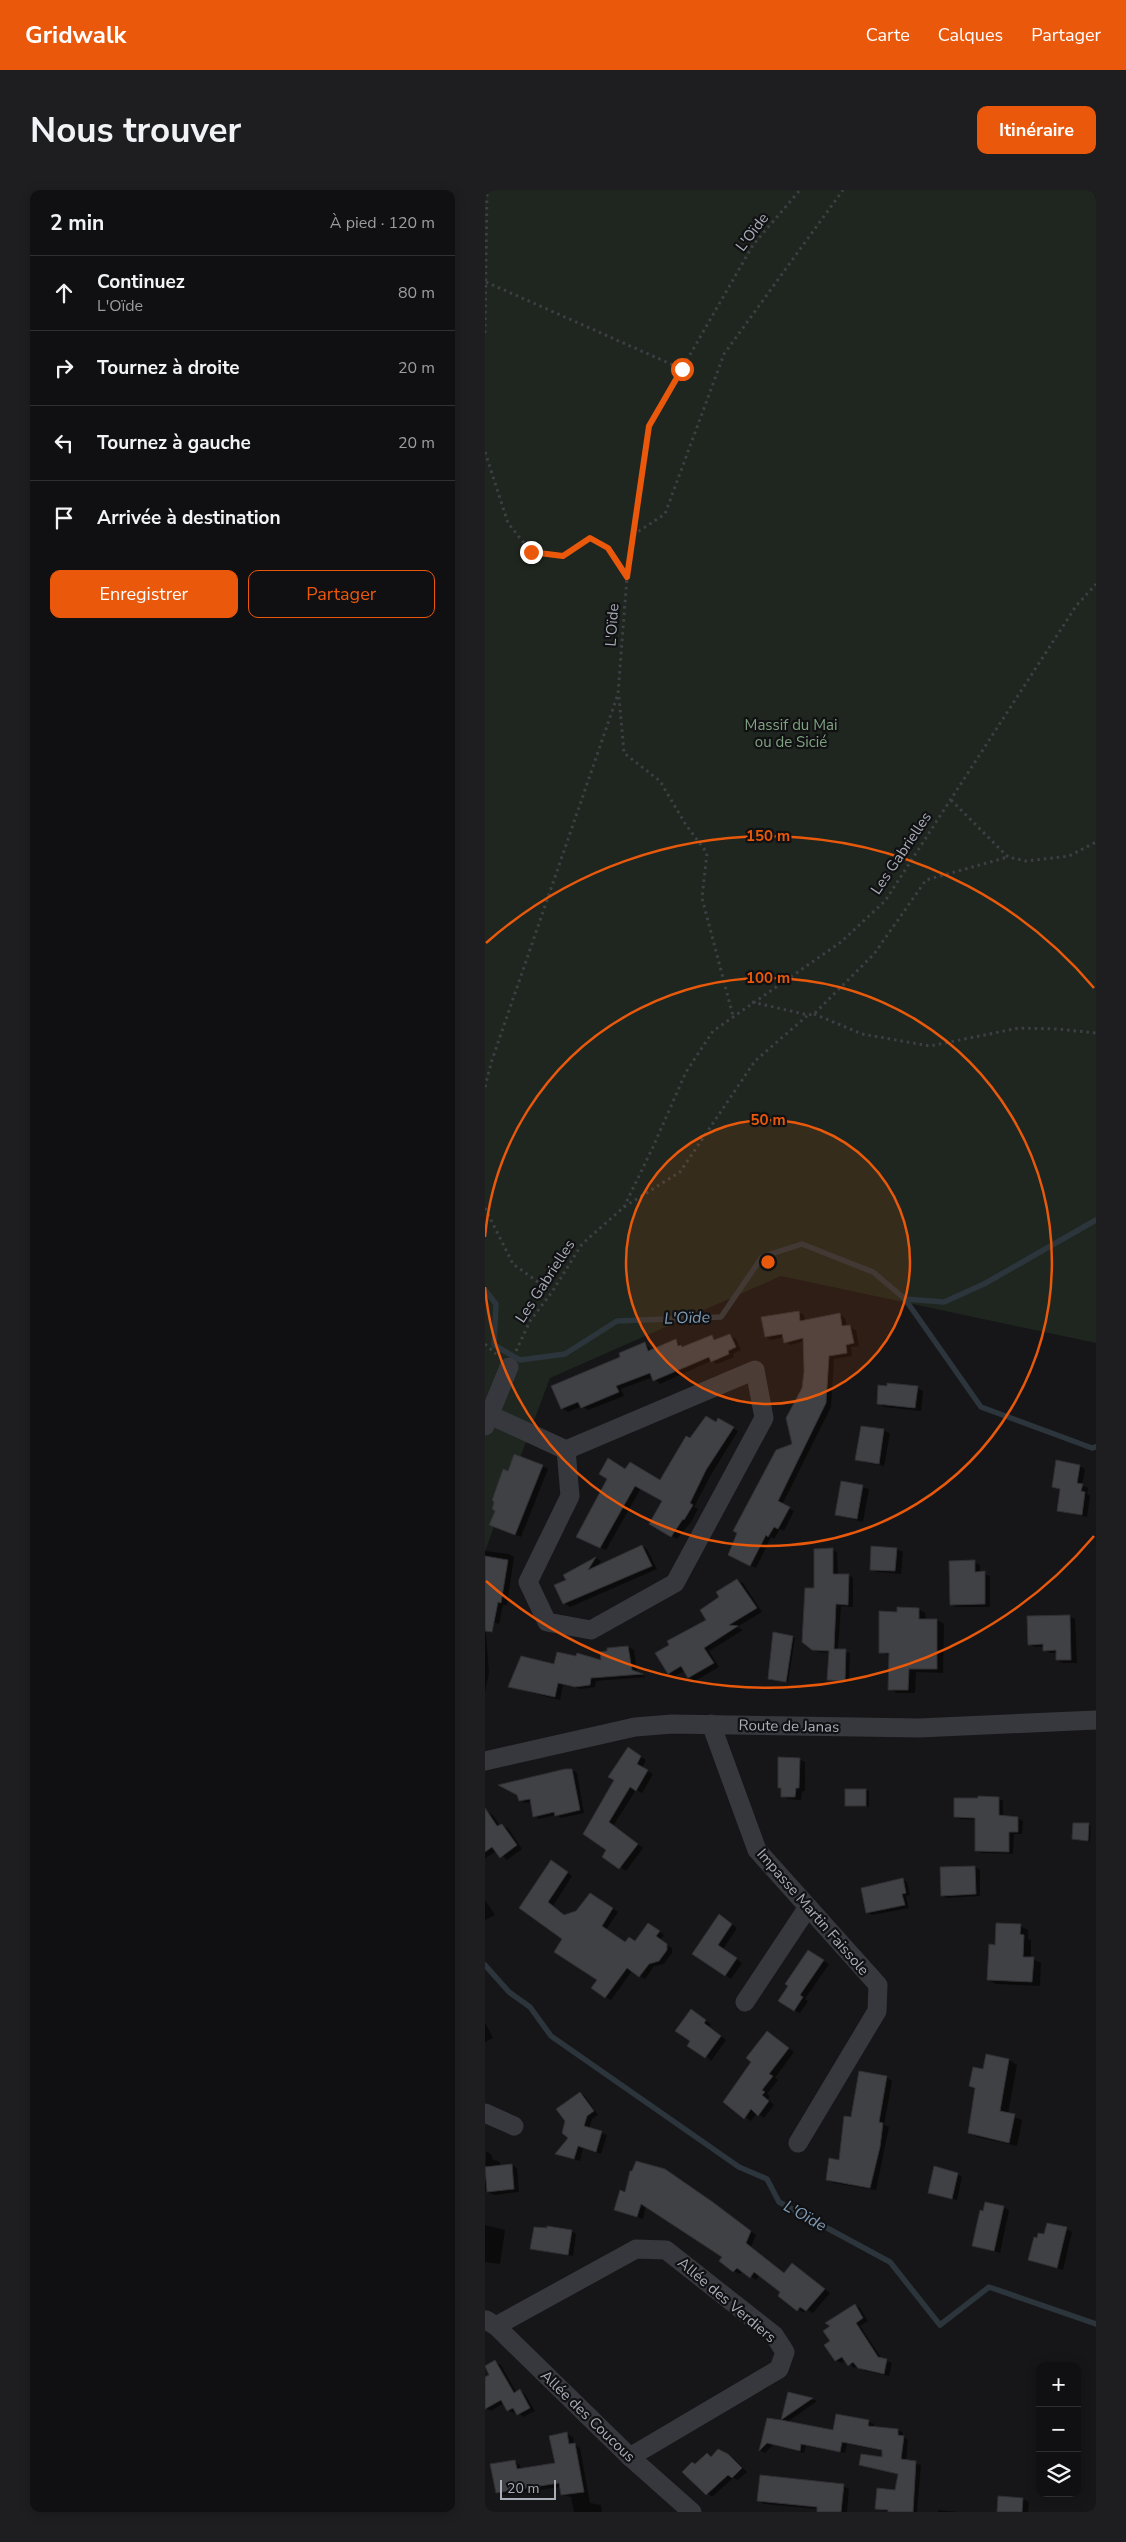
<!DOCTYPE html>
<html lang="fr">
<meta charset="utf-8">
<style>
:root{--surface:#101012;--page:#1e1e20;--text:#f1f3f6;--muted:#9c9d9f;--line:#303032;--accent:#ea580c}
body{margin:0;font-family:"Nunito Sans",sans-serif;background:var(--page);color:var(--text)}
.controls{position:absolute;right:15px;bottom:15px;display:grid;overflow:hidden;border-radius:10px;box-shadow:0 2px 12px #0003}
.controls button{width:45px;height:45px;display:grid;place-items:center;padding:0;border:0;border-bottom:1px solid var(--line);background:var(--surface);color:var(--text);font:25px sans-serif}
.scale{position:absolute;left:15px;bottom:12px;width:56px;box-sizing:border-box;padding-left:5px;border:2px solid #a8adb8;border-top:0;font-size:14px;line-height:18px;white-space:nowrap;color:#a8adb8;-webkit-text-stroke:4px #111113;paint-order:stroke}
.stop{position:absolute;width:15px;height:15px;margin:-11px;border:4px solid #ea580c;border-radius:50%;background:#fff}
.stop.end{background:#ea580c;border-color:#fff;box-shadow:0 1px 5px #0008}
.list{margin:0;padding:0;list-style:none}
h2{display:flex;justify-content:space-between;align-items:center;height:65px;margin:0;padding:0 20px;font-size:21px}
h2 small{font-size:16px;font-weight:400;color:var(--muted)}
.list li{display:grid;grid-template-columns:32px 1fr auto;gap:15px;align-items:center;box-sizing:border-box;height:75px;padding:0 20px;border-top:1px solid var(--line)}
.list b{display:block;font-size:19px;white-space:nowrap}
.list p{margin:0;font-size:16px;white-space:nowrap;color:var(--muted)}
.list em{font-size:16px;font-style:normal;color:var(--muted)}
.actions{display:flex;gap:10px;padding:15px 20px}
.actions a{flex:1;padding:11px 0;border:1px solid var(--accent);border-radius:10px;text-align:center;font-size:18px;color:var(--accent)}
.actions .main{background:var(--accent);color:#fff}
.icon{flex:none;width:28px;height:28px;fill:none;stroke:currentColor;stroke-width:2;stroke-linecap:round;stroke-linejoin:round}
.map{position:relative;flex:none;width:611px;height:2322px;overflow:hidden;border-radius:10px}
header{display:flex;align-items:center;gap:30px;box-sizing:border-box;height:70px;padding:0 25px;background:var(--accent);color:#fff}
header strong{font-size:24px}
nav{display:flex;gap:28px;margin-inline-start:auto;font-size:18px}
.intro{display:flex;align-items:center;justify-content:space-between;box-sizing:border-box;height:120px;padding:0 30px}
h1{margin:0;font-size:35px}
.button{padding:12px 22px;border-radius:10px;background:var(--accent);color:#fff;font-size:18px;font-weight:700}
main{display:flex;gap:30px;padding:0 30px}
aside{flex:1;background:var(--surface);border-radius:10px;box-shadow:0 2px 12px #0003}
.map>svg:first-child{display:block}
.green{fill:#1e261f}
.shadow{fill:#0007}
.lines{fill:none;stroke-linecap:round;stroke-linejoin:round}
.stream{stroke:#2c353c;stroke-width:5.5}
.building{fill:#404145;stroke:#303034}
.path{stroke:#3d3f44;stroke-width:3;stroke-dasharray:2.5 4;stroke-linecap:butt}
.minor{stroke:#37383d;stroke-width:19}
.route{stroke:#ea580c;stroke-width:6}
.ring{fill:none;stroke:#e8590c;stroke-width:2.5}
.labels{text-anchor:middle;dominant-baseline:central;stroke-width:4.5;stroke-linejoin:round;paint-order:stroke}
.street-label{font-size:15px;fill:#a8adb8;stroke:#111113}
.park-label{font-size:15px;fill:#7fa381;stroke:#111113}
.water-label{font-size:16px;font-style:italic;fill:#7f9bb3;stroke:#111113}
.centre{fill:#e8590c;stroke:#111113;stroke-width:2.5}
.ring-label{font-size:15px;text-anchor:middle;font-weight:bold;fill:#e8590c;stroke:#111113;stroke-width:4.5;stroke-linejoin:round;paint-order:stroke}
</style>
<header>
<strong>Gridwalk</strong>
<nav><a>Carte</a><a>Calques</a><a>Partager</a></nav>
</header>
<div class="intro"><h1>Nous trouver</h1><a class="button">Itinéraire</a></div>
<main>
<aside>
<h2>2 min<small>À pied · 120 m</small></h2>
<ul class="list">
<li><svg class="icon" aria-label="ahead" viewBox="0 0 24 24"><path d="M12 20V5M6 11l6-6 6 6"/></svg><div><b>Continuez</b><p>L'Oïde</p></div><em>80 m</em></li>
<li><svg class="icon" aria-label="right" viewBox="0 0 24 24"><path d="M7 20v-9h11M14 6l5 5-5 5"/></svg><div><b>Tournez à droite</b></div><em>20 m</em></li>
<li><svg class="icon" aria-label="left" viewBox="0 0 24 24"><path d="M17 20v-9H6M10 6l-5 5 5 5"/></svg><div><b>Tournez à gauche</b></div><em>20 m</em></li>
<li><svg class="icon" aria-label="arrive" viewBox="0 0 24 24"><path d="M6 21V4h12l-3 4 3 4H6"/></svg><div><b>Arrivée à destination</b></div></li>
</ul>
<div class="actions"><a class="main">Enregistrer</a><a>Partager</a></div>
</aside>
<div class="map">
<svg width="611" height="2322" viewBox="0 0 611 2322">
<rect width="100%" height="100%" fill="#161618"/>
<polygon class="green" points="0,0 611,0 611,1153 296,1086 65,1188 0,1361"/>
<g class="shadow">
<polygon points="313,1122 319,1125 320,1131 355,1125 360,1128 362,1137 371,1140 374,1156 366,1157 367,1166 349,1169 346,1217 297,1315 309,1321 299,1341 295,1339 289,1349 286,1347 271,1378 250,1368 309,1255 318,1199 319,1151 306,1155 300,1152 299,1147 286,1150 281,1147"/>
<polygon points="245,1146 251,1149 256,1160 248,1164 249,1167 232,1174 226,1171 175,1194 168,1187 136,1199 139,1206 103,1220 97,1216 83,1222 77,1218 137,1167 160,1153 167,1161 191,1150 198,1157 227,1147 232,1150"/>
<polygon points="432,1198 438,1201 436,1221 399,1217 393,1213"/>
<polygon points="234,1230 253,1241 227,1283 209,1317 213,1319 206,1332 192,1349 165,1334 178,1311 156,1298 121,1360 99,1350 141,1280 176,1291 205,1250"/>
<polygon points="377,1237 399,1240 405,1244 399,1276 378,1272 372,1269"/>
<polygon points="57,1276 63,1279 36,1347 6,1335 23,1283"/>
<polygon points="595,1276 600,1279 597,1295 603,1298 602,1304 605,1306 602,1327 573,1320 576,1300 568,1296"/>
<polygon points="357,1292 384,1299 378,1332 351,1325"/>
<polygon points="157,1356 162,1359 172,1379 85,1417 79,1413 82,1390 80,1385 111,1368 116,1371 112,1377"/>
<polygon points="412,1359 418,1362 416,1384 392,1382 386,1379"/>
<polygon points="348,1360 352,1362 353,1385 364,1385 368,1388 368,1417 356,1416 353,1460 365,1463 364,1493 349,1492 344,1490 345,1463 334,1462 328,1459 330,1399"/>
<polygon points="0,1361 24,1364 29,1367 22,1415 18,1415 14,1434 0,1430 4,1483 0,1502"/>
<polygon points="489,1372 495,1375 495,1383 505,1386 505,1417 471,1417 466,1414"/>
<polygon points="252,1390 258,1393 277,1422 252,1437 258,1440 224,1461 234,1477 210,1491 204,1487 200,1481 189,1486 183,1483 186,1456 223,1430 236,1408"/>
<polygon points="433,1419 440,1423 441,1430 452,1430 459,1434 458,1483 431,1482 430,1503 412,1503 405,1499 405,1466 395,1462 413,1423"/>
<polygon points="584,1426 590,1429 592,1473 578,1473 572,1470 572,1463 565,1463 560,1460 559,1457 550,1457 544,1454"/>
<polygon points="307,1447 310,1448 303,1492 286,1490 284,1489"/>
<polygon points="143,1457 149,1460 152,1483 161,1487 111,1491 110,1497 96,1499 78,1495 75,1510 24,1497 92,1468 117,1472"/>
<polygon points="143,1559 161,1570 157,1578 168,1584 157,1603 151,1600 128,1636 158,1658 141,1681 119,1667 123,1660 100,1644 130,1590"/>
<polygon points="314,1569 320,1572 320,1601 317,1601 316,1610 303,1609 297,1606 297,1599 294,1597"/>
<polygon points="87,1580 92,1583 99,1623 76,1628 71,1625 54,1629 49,1626 46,1612 40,1613 35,1610"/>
<polygon points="381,1600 384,1601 384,1617 361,1615"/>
<polygon points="514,1609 518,1611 518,1627 533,1628 538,1631 537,1644 529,1644 528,1664 496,1663 491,1661 491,1630 475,1629 470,1627"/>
<polygon points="2,1622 8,1625 15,1636 23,1638 37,1659 22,1670 12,1661 0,1668 0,1623"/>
<polygon points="603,1634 606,1636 605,1652 588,1649"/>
<polygon points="72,1674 87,1686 68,1716 80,1726 92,1722 111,1707 133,1722 121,1740 140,1754 150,1752 169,1737 179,1745 175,1750 187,1758 187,1763 179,1774 169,1776 160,1789 147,1781 126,1810 120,1807 114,1789 79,1749 36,1718"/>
<polygon points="490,1677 495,1680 495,1706 461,1708 457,1705 456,1678"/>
<polygon points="418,1690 422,1692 425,1705 421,1706 424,1718 387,1725 382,1722"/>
<polygon points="0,1710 10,1725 0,1730"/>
<polygon points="240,1729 252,1738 238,1759 257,1773 246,1789 209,1763"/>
<polygon points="535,1736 543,1740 543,1749 546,1750 546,1768 556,1773 555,1796 511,1794 503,1790 511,1756"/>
<polygon points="329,1765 344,1774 320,1809 323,1811 315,1823 309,1820"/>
<polygon points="212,1824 226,1834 224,1837 241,1850 226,1871 206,1851"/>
<polygon points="0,1832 8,1848 0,1852"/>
<polygon points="282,1842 309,1862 290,1888 293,1890 282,1904 285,1906 283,1909 289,1915 279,1928 272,1923 266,1931 239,1912 268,1872"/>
<polygon points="524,1870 532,1875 523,1924 537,1930 532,1956 492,1947 484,1942 491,1899 485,1896 499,1880"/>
<polygon points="401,1887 407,1891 399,1935 404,1937 391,2000 348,1993 342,1989 355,1971 367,1929"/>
<polygon points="95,1903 100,1906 113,1925 107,1929 104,1938 122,1945 116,1964 98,1958 95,1971 72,1964 84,1948"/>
<polygon points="1,1961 7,1965 7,1969 15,1972 15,1976 27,1975 32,1978 34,2002 9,2005 0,2001"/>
<polygon points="472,1984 477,1987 472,2010 444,2003"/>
<polygon points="136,2001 235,2018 271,2045 266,2057 300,2084 313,2078 345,2103 328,2123 321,2119 318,2123 297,2102 275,2085 271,2090 258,2081 255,2084 249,2081 238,2067 161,2016 158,2029 131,2020"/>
<polygon points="518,2017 524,2020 515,2063 488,2055"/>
<polygon points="0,2035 20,2040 15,2074 0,2072"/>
<polygon points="581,2039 587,2042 578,2080 544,2070 560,2046"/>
<polygon points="86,2041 91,2044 88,2066 46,2059"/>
<polygon points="370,2115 375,2118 383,2131 375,2136 397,2169 407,2173 404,2186 380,2181 373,2176 369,2178 361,2171 356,2173 351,2170 346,2151"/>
<polygon points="10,2172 16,2175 31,2202 35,2200 40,2204 50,2221 38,2227 32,2221 28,2223 23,2220 19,2213 6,2221 1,2218 0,2188 5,2185"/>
<polygon points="304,2203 332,2211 301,2233 349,2242 352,2225 384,2232 389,2234 388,2238 413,2240 418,2243 418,2246 423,2250 421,2271 436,2275 432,2322 404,2322 391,2318 411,2301 414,2285 376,2274 398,2268 398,2261 362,2254 360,2263 321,2256 319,2263 288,2255 280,2263 276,2261 283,2229 297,2232"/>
<polygon points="82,2244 88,2247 89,2254 95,2258 105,2313 116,2315 117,2322 89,2322 86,2307 77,2305 76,2297 17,2305 12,2302 30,2272 35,2275 36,2280 71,2274 66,2247"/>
<polygon points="233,2261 249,2269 262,2282 253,2290 248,2288 227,2307 199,2282 227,2268"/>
<polygon points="358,2296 364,2299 362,2322 333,2322 333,2319 279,2314 274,2310"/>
<polygon points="538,2309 544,2312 543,2322 513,2322"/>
<polygon points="453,2320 473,2322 453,2322"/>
</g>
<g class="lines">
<g class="stream">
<polyline points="0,1100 11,1114 9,1155 35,1170 80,1164 132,1131 236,1127 277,1067 317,1054 388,1082 420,1109 496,1217 607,1258 611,1257"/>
<polyline points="420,1109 459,1112 499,1094 611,1030"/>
<polyline points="0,1775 24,1802 45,1817 66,1846 254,1977 282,1989 294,2012 405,2072 455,2135 504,2097 611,2134"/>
</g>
</g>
<g class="building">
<polygon points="314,1121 315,1131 355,1123 357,1136 365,1135 369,1153 361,1155 362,1163 344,1166 341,1213 293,1311 305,1317 293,1339 289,1337 283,1347 281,1345 265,1376 243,1365 252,1343 248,1341 291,1260 307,1254 301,1228 317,1198 319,1181 318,1148 299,1153 297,1144 280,1147 276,1127"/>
<polygon points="245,1144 251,1157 243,1161 244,1164 226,1172 224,1167 168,1191 165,1183 131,1196 134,1202 96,1218 93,1212 76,1219 66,1196 135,1167 134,1163 160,1152 163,1161 191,1149 193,1156 196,1155 197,1157 227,1145 229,1150"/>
<polygon points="402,1193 433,1196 430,1218 392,1214 393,1195 402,1196"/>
<polygon points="221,1226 231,1232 233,1228 249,1237 221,1280 205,1313 208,1315 199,1330 198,1329 186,1347 164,1334 177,1311 150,1296 115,1358 91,1347 122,1289 114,1284 123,1268 140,1279 145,1272 175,1290 201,1246 205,1248"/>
<polygon points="376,1236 399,1239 394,1274 370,1270"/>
<polygon points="29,1264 58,1275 30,1345 4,1335 10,1321 7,1319 9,1312 7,1310 18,1279 23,1281"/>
<polygon points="571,1270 595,1275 592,1293 598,1294 596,1301 600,1302 597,1325 572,1321 575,1299 567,1297"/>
<polygon points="356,1291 378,1295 372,1329 350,1325"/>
<polygon points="157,1355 167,1376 78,1414 69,1395 81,1390 78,1385 111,1367 103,1380"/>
<polygon points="386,1356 412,1358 410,1381 385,1380"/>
<polygon points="348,1358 348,1384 364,1384 363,1415 351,1414 349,1459 361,1459 360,1491 342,1490 344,1461 327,1460 317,1452 320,1398 329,1398 329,1359"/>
<polygon points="0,1366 23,1370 16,1413 13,1412 7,1442 0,1441"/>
<polygon points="490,1370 490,1382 500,1381 500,1414 465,1415 464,1371"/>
<polygon points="252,1389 272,1418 244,1435 253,1436 219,1458 229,1473 203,1488 196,1476 183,1484 170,1463 184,1455 182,1451 221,1430 215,1420 234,1407 231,1402"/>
<polygon points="412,1417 434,1418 434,1429 452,1429 452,1479 424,1479 423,1500 403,1500 404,1463 394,1463 394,1421 412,1422"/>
<polygon points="585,1425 586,1470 571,1470 571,1460 558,1461 558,1454 543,1455 542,1426"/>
<polygon points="288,1442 308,1446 301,1492 283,1489"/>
<polygon points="143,1456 147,1480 158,1484 106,1488 105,1495 90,1497 73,1493 70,1507 23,1497 36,1466 69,1474 72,1462 91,1466 92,1463 116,1470 115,1462 122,1461 122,1458"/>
<polygon points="143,1557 156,1566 152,1574 163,1580 151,1601 145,1597 124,1632 153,1654 134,1679 117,1667 121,1660 98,1644 129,1590 123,1587"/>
<polygon points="293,1567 315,1568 314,1598 311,1598 310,1607 296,1607 296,1598 293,1598"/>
<polygon points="80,1579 87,1579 95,1620 70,1626 69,1622 48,1627 45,1609 34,1611 32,1605 13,1595"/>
<rect x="360" y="1599" width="21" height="17"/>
<polygon points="493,1606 514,1607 514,1625 533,1627 533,1642 524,1642 524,1662 490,1661 490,1628 469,1627 469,1608 493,1608"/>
<polygon points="0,1618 12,1636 17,1634 32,1655 15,1668 7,1657 0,1662"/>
<polygon points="588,1633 604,1633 603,1651 587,1649"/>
<polygon points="66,1670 83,1682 63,1712 79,1725 91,1721 105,1703 128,1718 117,1736 140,1752 144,1747 150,1751 163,1733 175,1741 171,1746 182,1754 182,1760 174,1771 164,1774 154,1787 142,1778 120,1808 106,1798 112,1790 69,1762 77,1749 34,1718"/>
<polygon points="490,1676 491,1704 456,1706 455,1677"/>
<polygon points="418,1688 421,1703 417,1704 420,1715 381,1723 376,1698"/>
<polygon points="234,1724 247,1734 233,1755 252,1768 240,1786 207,1764"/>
<polygon points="511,1733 536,1734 535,1744 539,1745 538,1767 549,1767 547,1792 502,1790 504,1754 510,1755"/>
<polygon points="323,1760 339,1770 315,1805 318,1807 309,1821 293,1811 303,1796 300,1794"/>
<polygon points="206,1819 221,1830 219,1833 236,1846 220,1868 202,1856 205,1851 190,1841"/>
<polygon points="282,1841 304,1858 284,1884 288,1886 277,1900 280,1902 277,1905 284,1911 273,1926 266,1919 259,1929 238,1912 266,1872 261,1868"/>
<polygon points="501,1864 524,1869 515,1921 530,1924 524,1953 483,1943 490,1898 484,1896 488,1877 498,1879"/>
<polygon points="374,1881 402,1886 394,1932 398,1933 395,1957 385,1998 341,1990 344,1968 354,1970 359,1926 366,1927"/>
<polygon points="95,1902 109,1921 102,1926 99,1936 117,1941 111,1962 93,1956 89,1969 70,1964 83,1948 77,1943 80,1931 71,1919"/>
<polygon points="151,1971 180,1979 229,2013 266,2041 261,2053 299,2083 307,2073 340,2099 321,2121 315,2117 312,2121 293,2106 295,2102 269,2082 265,2088 252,2078 248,2082 234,2071 237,2067 156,2014 152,2027 129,2020 135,2000 140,2002 145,1981 147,1981"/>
<polygon points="27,1974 29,1999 2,2002 0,1977"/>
<polygon points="449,1976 473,1983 467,2009 443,2003"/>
<polygon points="500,2012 519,2016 509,2061 487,2056 495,2020 498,2021"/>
<polygon points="562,2033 582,2037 572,2078 543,2070 549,2047 552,2048 553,2043 559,2044"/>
<polygon points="62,2036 87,2040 83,2065 45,2059 49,2037 62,2038"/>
<polygon points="370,2114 378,2128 371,2133 393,2167 402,2169 399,2184 373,2178 368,2172 363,2176 357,2167 350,2171 339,2155 345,2151 338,2141 345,2136 340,2133"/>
<polygon points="10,2170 29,2203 35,2199 45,2218 32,2225 28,2218 22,2221 16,2210 0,2219 0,2187 4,2185 0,2176"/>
<polygon points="303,2202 328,2208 296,2230 348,2240 351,2224 384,2230 383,2236 413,2239 413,2245 419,2246 416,2269 431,2271 428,2322 403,2322 403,2320 390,2319 392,2298 410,2300 413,2284 374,2275 376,2264 397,2267 397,2260 357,2252 355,2262 316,2254 315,2261 282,2253 274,2261 282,2228 296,2230"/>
<polygon points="82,2242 84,2254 90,2253 99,2302 76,2305 74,2293 11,2303 5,2274 30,2270 32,2279 70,2273 64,2246"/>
<polygon points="233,2259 243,2264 257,2278 247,2288 243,2285 221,2305 197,2282 207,2272 210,2274 222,2263 226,2267"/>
<polygon points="275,2285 359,2294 356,2322 332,2322 332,2317 272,2311"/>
<polygon points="513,2306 538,2308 537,2322 512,2322"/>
</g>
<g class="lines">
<g class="path">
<polyline points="1,92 197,179"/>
<polyline points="0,143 2,0"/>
<polyline points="0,262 23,333 46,362 78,366 105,348 123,359 142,387"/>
<polyline points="148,345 180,324 239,164 358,0"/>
<polyline points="134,507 139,563 175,591 201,635 222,663 217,708 248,826"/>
<polyline points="466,610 523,667 541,671 584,666 611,652"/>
<polyline points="267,812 323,825 329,824 389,764 441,690 523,667"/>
<polyline points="329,824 377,844 445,856 534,838 573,839 611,843"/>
<polyline points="0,897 7,870 133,504 142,387 164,236 268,55 315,0"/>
<polyline points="139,1017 195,982 270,871 323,825"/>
<polyline points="0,1018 28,1074 67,1102"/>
<polyline points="0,1154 11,1164"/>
<polyline points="31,1161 45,1131 67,1102 97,1054 139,1017 168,957 201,882 228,841 356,752 400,711 591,416 611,394"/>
</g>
<g class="minor">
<polyline points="5,1225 81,1260 85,1306 43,1392 62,1432 106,1440 190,1393 279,1228 270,1180 81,1260"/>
<polyline points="0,1236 24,1177"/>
<polyline points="226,1534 272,1660 393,1795 392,1821 313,1953"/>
<polyline points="0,1571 150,1537 187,1534 434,1538 611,1530"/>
<polyline points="260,1812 323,1717"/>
<polyline points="0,1923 29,1936"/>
<polyline points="1,2130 11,2136 145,2267 207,2322"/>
<polyline points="11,2136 151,2059 181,2060 289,2145 300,2162 294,2179 145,2267"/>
</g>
</g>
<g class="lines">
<polyline class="route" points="46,362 78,366 105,348 123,358 142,387 164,236 197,179"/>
</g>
<circle cx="283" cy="1072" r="142" fill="#e8590c" fill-opacity=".12"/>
<g class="ring">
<circle cx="283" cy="1072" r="142"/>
<path d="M0 1047A284 284 0 1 1 0 1097"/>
<path d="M609 1346A426 426 0 0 1 1 1391M1 753A426 426 0 0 1 609 798"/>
</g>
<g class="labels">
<g class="street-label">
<text transform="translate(267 42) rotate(-53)">L'Oïde</text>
<text transform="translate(127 435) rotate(-86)">L'Oïde</text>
<text transform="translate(416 663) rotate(-56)">Les Gabrielles</text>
<text transform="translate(60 1091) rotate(-57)">Les Gabrielles</text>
<text transform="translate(304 1536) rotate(1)">Route de Janas</text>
<text transform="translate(328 1722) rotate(49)">Impasse Martin Faissole</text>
<text transform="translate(242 2110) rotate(40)">Allée des Verdiers</text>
<text transform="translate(103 2226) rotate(44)">Allée des Coucous</text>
</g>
<g class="park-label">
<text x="306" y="535">Massif du Mai<tspan x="306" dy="17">ou de Sicié</tspan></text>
</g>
<g class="water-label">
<text transform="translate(202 1128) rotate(-2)">L'Oïde</text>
<text transform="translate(320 2026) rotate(29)">L'Oïde</text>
</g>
</g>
<circle cx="283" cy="1072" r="8" class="centre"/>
<g class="ring-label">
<text x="283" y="651">150 m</text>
<text x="283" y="793">100 m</text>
<text x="283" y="935">50 m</text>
</g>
</svg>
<div class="controls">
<button>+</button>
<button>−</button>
<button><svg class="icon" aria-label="layers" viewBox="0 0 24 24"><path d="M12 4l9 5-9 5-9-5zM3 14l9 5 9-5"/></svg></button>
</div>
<div class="scale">20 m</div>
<div class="stop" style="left:197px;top:179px"></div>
<div class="stop end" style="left:46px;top:362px"></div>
</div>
</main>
